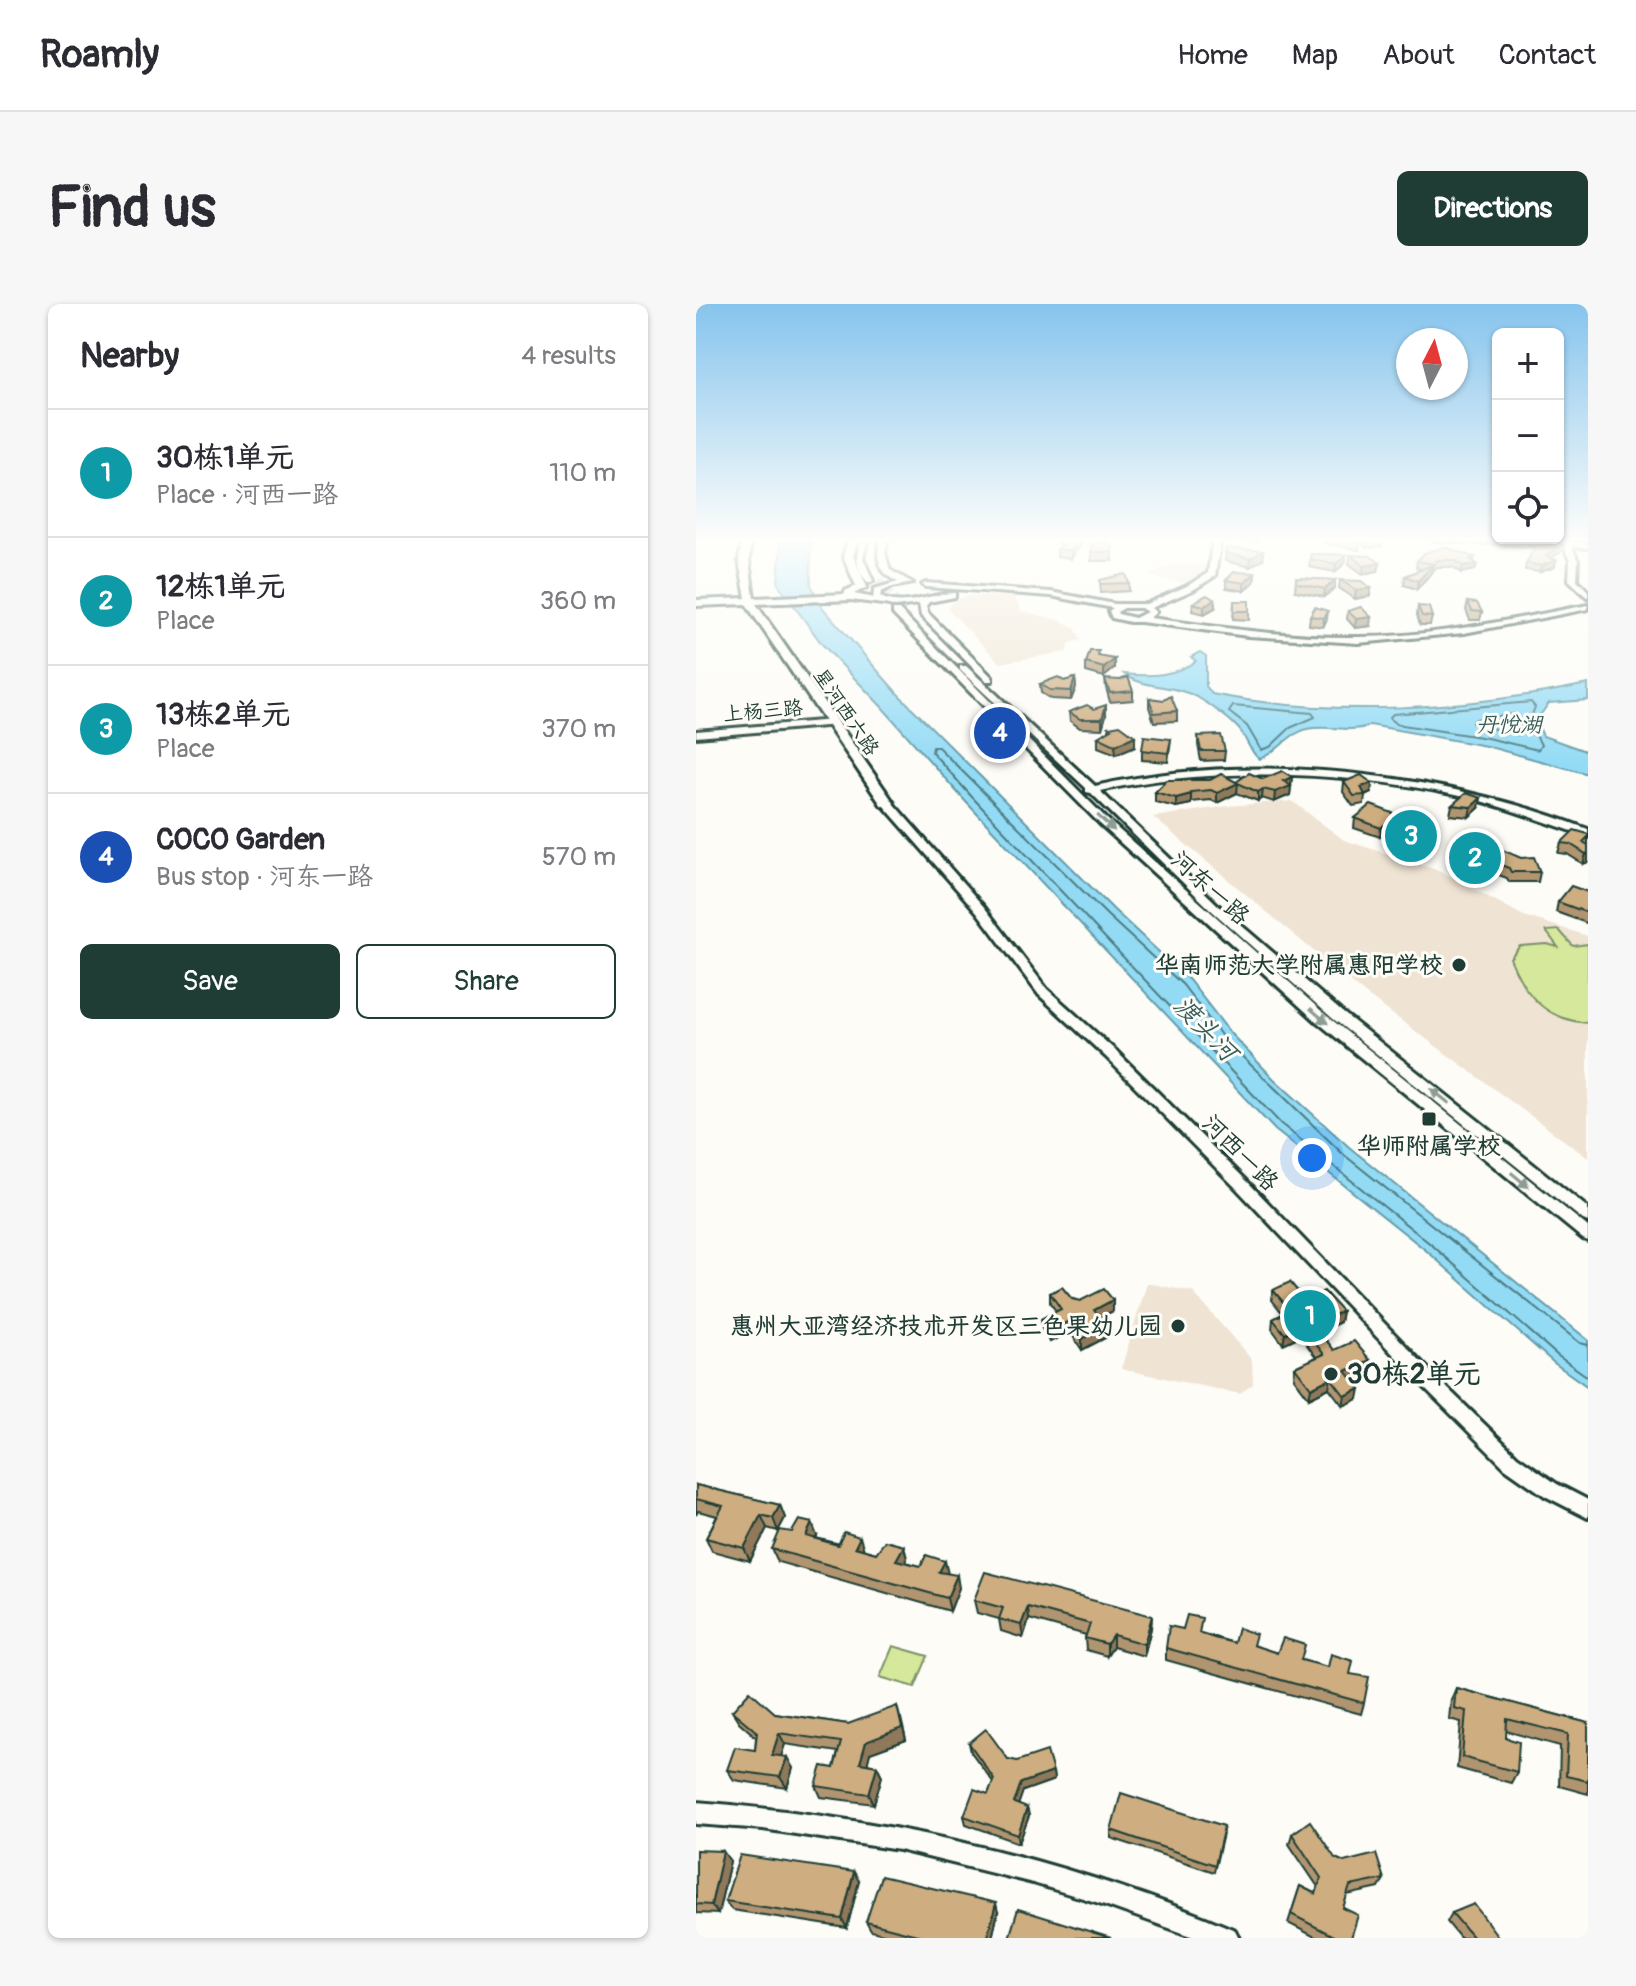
<!DOCTYPE html>
<meta charset="utf-8">
<style>
:root{--surface:#fff;--page:#f7f7f7;--text:#2b2b33;--muted:#7c7c81;--line:#e1e1e2;--accent:#1f3d34}
body{margin:0;font-family:Pangolin,"LXGW WenKai TC",sans-serif;background:var(--page);color:var(--text)}
.controls{position:absolute;right:24px;top:24px;display:grid;overflow:hidden;border-radius:12px;box-shadow:0 2px 6px #0004}
.controls button{width:72px;height:72px;display:grid;place-items:center;padding:0;border:0;border-bottom:2px solid var(--line);background:var(--surface);color:var(--text);font:40px sans-serif}
.compass{position:absolute;left:700px;top:24px;width:72px;height:72px;border-radius:50%;background:var(--surface);box-shadow:0 2px 6px #0004;rotate:6deg}
.you{position:absolute;left:616px;top:854px;width:28px;height:28px;margin:-20px;border:6px solid #fff;border-radius:50%;background:#1a73e8;box-shadow:0 0 0 12px #1a73e833}
.badge{display:grid;place-items:center;width:52px;height:52px;border-radius:50%;background:var(--accent);color:#fff;font-size:26px;font-weight:700}
.pin{position:absolute;translate:-50% -50%;border:4px solid #fff;box-shadow:0 2px 8px #0006}
.list{margin:0;padding:0;list-style:none}
h2{display:flex;justify-content:space-between;align-items:center;height:104px;margin:0;padding:0 32px;font-size:34px}
h2 small{font-size:26px;font-weight:400;color:var(--muted)}
.list li{display:grid;grid-template-columns:52px 1fr auto;gap:24px;align-items:center;box-sizing:border-box;height:128px;padding:0 32px;border-top:2px solid var(--line)}
.list b{display:block;font-size:30px;white-space:nowrap}
.list p{margin:0;font-size:26px;white-space:nowrap;color:var(--muted)}
.list em{font-size:26px;font-style:normal;color:var(--muted)}
.actions{display:flex;gap:16px;padding:24px 32px}
.actions a{flex:1;padding:18px 0;border:2px solid var(--accent);border-radius:12px;text-align:center;font-size:28px;color:var(--accent)}
.actions .main{background:var(--accent);color:#fff}
.icon{flex:none;width:44px;height:44px;fill:none;stroke:currentColor;stroke-width:2;stroke-linecap:round;stroke-linejoin:round}
.map{position:relative;flex:none;width:892px;height:1634px;overflow:hidden;border-radius:12px}
header{display:flex;align-items:center;gap:48px;box-sizing:border-box;height:112px;padding:0 40px;background:var(--surface);border-bottom:2px solid var(--line)}
header strong{font-size:38px}
nav{display:flex;gap:44px;margin-inline-start:auto;font-size:28px}
.intro{display:flex;align-items:center;justify-content:space-between;box-sizing:border-box;height:192px;padding:0 48px}
h1{margin:0;font-size:56px}
.button{padding:20px 36px;border-radius:12px;background:var(--accent);color:#fff;font-size:28px;font-weight:700}
main{display:flex;gap:48px;padding:0 48px}
aside{flex:1;background:var(--surface);border-radius:12px;box-shadow:0 2px 6px #0004}
.map>svg:first-child{display:block}
.built{fill:#efe4d4}
.green{fill:#d5e89c;stroke:#7a9268;stroke-width:2}
.water{fill:#93dbf5;stroke:#659ca8;stroke-width:2}
.lines{fill:none;stroke-linecap:round;stroke-linejoin:round}
.shore{stroke:#4d7c81;stroke-width:2}
.street-tunnel{stroke:#d1d6d0;stroke-width:8;stroke-dasharray:8 4;stroke-linecap:butt}
.street-casing{stroke:#1f3d34;stroke-width:6}
.secondary-casing{stroke:#1f3d34;stroke-width:6}
.street{fill:#fdfcf7;fill-rule:evenodd}
.secondary{fill:#fdfcf7;fill-rule:evenodd}
.wall{fill:#b1956f;stroke:#1f3d34;stroke-width:2}
.shaded-wall{fill:#90795a;stroke:#1f3d34;stroke-width:2}
.building{fill:#cead81;stroke:#1f3d34;stroke-width:2}
.oneway{fill:#8e9c96}
.poi-dot{fill:#1f3d34;stroke:#fdfcf7;stroke-width:3}
.labels{text-anchor:middle;dominant-baseline:central;stroke-width:6;stroke-linejoin:round;paint-order:stroke}
.far-street-label{font-size:20px;fill:#1f3d34;stroke:#fdfcf7}
.far-water-label{font-size:22px;font-style:italic;fill:#365d5b;stroke:#fdfcf7}
.street-label{font-size:24px;fill:#1f3d34;stroke:#fdfcf7}
.poi-label{font-size:24px;font-weight:bold;fill:#1f3d34;stroke:#fdfcf7;text-anchor:end}
.water-label{font-size:26px;font-style:italic;fill:#365d5b;stroke:#fdfcf7}
.near-poi-label{font-size:28px;font-weight:bold;fill:#1f3d34;stroke:#fdfcf7;text-anchor:start}
</style>
<header>
<strong>Roamly</strong>
<nav><a>Home</a><a>Map</a><a>About</a><a>Contact</a></nav>
</header>
<div class="intro"><h1>Find us</h1><a class="button">Directions</a></div>
<main>
<aside>
<h2>Nearby<small>4 results</small></h2>
<ul class="list">
<li><span class="badge" style="background:#0f9aa8">1</span><div><b>30栋1单元</b><p>Place · 河西一路</p></div><em>110 m</em></li>
<li><span class="badge" style="background:#0f9aa8">2</span><div><b>12栋1单元</b><p>Place</p></div><em>360 m</em></li>
<li><span class="badge" style="background:#0f9aa8">3</span><div><b>13栋2单元</b><p>Place</p></div><em>370 m</em></li>
<li><span class="badge" style="background:#1a4fb4">4</span><div><b>COCO Garden</b><p>Bus stop · 河东一路</p></div><em>570 m</em></li>
</ul>
<div class="actions"><a class="main">Save</a><a>Share</a></div>
</aside>
<div class="map">
<svg width="892" height="1634" viewBox="0 0 892 1634">
<rect width="100%" height="100%" fill="#fdfcf7"/>
<filter id="ink" filterUnits="userSpaceOnUse"><feTurbulence type="fractalNoise" baseFrequency=".0125" numOctaves="2"/><feDisplacementMap in="SourceGraphic" scale="16" xChannelSelector="R" yChannelSelector="G"/><feConvolveMatrix kernelMatrix="1 2 1 2 8 2 1 2 1" color-interpolation-filters="sRGB"/></filter>
<g filter="url(#ink)">
<g class="built">
<polygon points="513,260 513,264 494,280 454,272 468,262"/>
<polygon points="269,292 318,292 325,307 364,316 379,324 385,336 374,339 370,348 304,359 252,305 256,298"/>
<polygon points="596,497 648,536 744,567 828,612 892,632 892,854 669,690 457,513 532,502"/>
<polygon points="451,979 497,988 556,1056 557,1080 544,1090 425,1065"/>
</g>
<g class="green">
<path d="M863,626L877,642L892,640V719C850,716 829,692 814,654L824,642L851,640L862,643L850,627Z"/>
<polygon points="197,1342 232,1352 219,1383 184,1373"/>
</g>
<g class="water">
<polygon points="85,234 114,234 115,281 126,303 202,390 418,606 493,676 535,730 578,775 653,843 892,1036 892,1083 858,1059 732,948 579,826 270,498 185,402 126,340 82,280"/>
<path d="M504,348L510,352V382L516,390C637,414 772,405 892,380V396L853,399L840,417L847,432L892,448V470L790,442L674,421C656,430 632,420 611,425C591,430 582,449 563,455C554,447 552,439 546,429C538,417 513,400 501,393C478,380 447,385 428,370C455,373 478,372 500,357L495,353Z"/>
</g>
<g class="lines">
<g class="shore">
<polygon points="835,398 839,403 833,418 845,441 842,446 791,434 700,420 693,414 697,410"/>
<polygon points="537,402 616,409 619,413 594,424 574,443 565,446 551,422 533,408"/>
<polygon points="818,410 822,413 825,427 822,431 776,419 780,415"/>
<polyline points="892,1041 884,1039 647,850 528,735 487,681 412,612 242,443 237,443 236,448 276,493 585,820 737,942 862,1052 892,1073"/>
</g>
<polyline class="street-tunnel" points="182,276 209,307"/>
<defs>
<g id="street">
<path d="M165,234H172L167,254L177,277L173,279C158,265 160,252 165,234Z"/>
<path d="M185,234H192L189,249L194,266L217,279L196,283L185,288L184,293C210,305 233,289 259,289V293L233,298L230,302L232,309L296,373V377H290L225,312L223,300L199,303L177,296L178,285L202,278C182,269 179,253 185,234Z"/>
<path d="M517,234H525L519,272L497,286L455,304L460,308L454,314C523,323 592,334 662,333C739,333 816,315 892,301V305L768,329L662,339L552,332L445,318H434L416,314L413,307L417,304L355,292L230,283L226,281L230,279L355,288L419,300H450L491,282L512,269ZM428,304H445L451,308L439,314L422,310L421,308Z"/>
<polygon points="735,234 870,237 892,240 892,244 876,243 882,257 881,276 892,287 892,294 873,276 874,257 868,243 739,236"/>
<polygon points="197,306 203,306 412,516 630,711 892,923 892,937 887,935 620,717 404,520 197,310"/>
<path d="M264,362H270L399,482C556,446 743,468 892,525V532C855,521 819,506 781,496C668,468 518,460 404,487L523,602L646,708L892,904V918L887,916L636,714L515,606L395,489L390,488V484L264,366Z"/>
<polygon points="138,416 143,419 141,421 0,433 0,427"/>
<polygon points="191,496 195,497 289,604 351,685 420,747 551,877 742,1075 821,1152 861,1180 892,1196 892,1214 849,1192 809,1164 730,1085 541,885 410,753 343,691 281,608 187,501 187,497"/>
<path d="M0,1498C186,1512 367,1554 539,1626L543,1634H501L403,1599L337,1579L203,1546L67,1525L0,1520Z"/>
</g>
<polygon id="secondary" points="46,234 55,234 53,257 58,294 149,290 149,287 160,282 147,252 153,234 162,234 157,252 171,283 158,290 195,297 195,301 155,296 60,300 198,499 196,502 186,502 50,300 0,302 0,296 50,294 43,257"/>
</defs>
<use href="#street" class="street-casing"/>
<use href="#secondary" class="secondary-casing"/>
<use href="#street" class="street"/>
<use href="#secondary" class="secondary"/>
</g>
<g class="wall">
<polygon points="387,234 375,255 361,253 361,245 363,243 363,238"/>
<polygon points="544,234 567,234 560,239 544,236"/>
<polygon points="629,234 687,234 686,242 671,244 664,239 663,246 628,239"/>
<polygon points="868,240 866,247 855,254 859,263 844,268 829,266 830,259"/>
<polygon points="415,241 416,257 395,257 395,248"/>
<polygon points="530,244 567,255 554,263 529,257"/>
<polygon points="729,249 778,258 781,260 779,266 766,269 757,263 741,263 737,267 736,267 735,269 721,285 708,281 709,272 726,265 720,264 721,257"/>
<polygon points="615,250 650,251 649,259 639,268 613,263"/>
<polygon points="654,251 684,259 682,267 667,270 653,260"/>
<polygon points="559,269 558,278 548,287 530,284 530,276"/>
<polygon points="600,274 639,276 639,284 628,293 599,287"/>
<polygon points="404,276 433,279 433,287 405,289"/>
<polygon points="644,276 675,284 674,292 659,295 643,284"/>
<polygon points="538,297 553,297 553,316 537,315"/>
<polygon points="772,298 786,308 784,316 774,316 770,306"/>
<polygon points="497,299 519,304 508,310 496,307"/>
<polygon points="722,302 736,313 734,321 724,321 721,311"/>
<polygon points="619,303 631,315 627,323 613,321 614,312"/>
<polygon points="652,307 674,322 659,324 651,315"/>
<polygon points="404,352 419,364 408,373 390,368 390,359"/>
<polygon points="379,374 380,383 375,396 355,395 345,389 344,380 368,377"/>
<polygon points="409,375 437,387 437,396 414,398 410,384"/>
<polygon points="453,394 481,407 481,417 458,418 453,403"/>
<polygon points="373,408 410,411 406,425 384,424 374,417"/>
<polygon points="413,423 439,442 420,450 402,443 402,433 413,427"/>
<polygon points="502,432 529,447 528,456 505,457 502,441"/>
<polygon points="475,435 472,458 446,456 446,446"/>
<polygon points="596,473 594,491 578,498 566,494 562,497 541,489 521,499 515,496 495,498 495,500 480,503 459,498 459,488 540,478"/>
<polygon points="648,478 676,479 675,488 669,491 668,500 657,502 647,488"/>
<polygon points="756,501 783,504 773,513 754,511"/>
<polygon points="659,514 740,531 738,541 715,543 687,531 684,533 658,524"/>
<polygon points="892,530 892,558 887,560 871,550 862,549 865,539"/>
<polygon points="759,544 844,568 842,578 813,578 811,574 757,554"/>
<polygon points="892,588 892,618 890,619 860,608 862,598"/>
<polygon points="577,986 646,1007 644,1018 624,1028 638,1046 671,1066 655,1074 662,1095 647,1102 633,1084 613,1094 598,1074 599,1063 620,1053 604,1032 587,1040 576,1025 577,1015 587,1010 576,996"/>
<polygon points="354,989 384,997 417,996 417,1007 404,1013 411,1033 386,1046 374,1028 354,1038 346,1025 345,1015 360,1007 354,999"/>
<polygon points="0,1181 84,1201 89,1214 82,1227 71,1224 54,1257 16,1247 10,1234 21,1212 2,1207 0,1211"/>
<polygon points="121,1232 120,1234 180,1249 208,1242 211,1255 210,1258 252,1270 263,1284 254,1307 82,1258 76,1245"/>
<polygon points="278,1296 456,1312 455,1324 448,1352 417,1343 411,1352 390,1346 389,1334 390,1331 333,1315 327,1334 305,1327 303,1315 281,1309"/>
<polygon points="505,1329 538,1339 558,1342 654,1370 668,1399 665,1410 470,1356 470,1344"/>
<polygon points="760,1384 892,1419 892,1490 863,1482 864,1442 810,1427 810,1434 821,1468 815,1479 761,1464 765,1418 753,1415 755,1396"/>
<polygon points="36,1407 79,1409 152,1420 205,1414 210,1436 174,1449 171,1460 181,1462 186,1472 178,1500 125,1493 120,1482 138,1464 142,1448 89,1440 85,1452 97,1464 91,1484 38,1476 31,1466 59,1446 60,1433 43,1418"/>
<polygon points="273,1439 312,1455 357,1468 358,1476 327,1487 322,1501 331,1504 333,1512 323,1539 270,1520 268,1512 292,1490 297,1478 275,1448"/>
<polygon points="415,1526 527,1530 518,1568 415,1534"/>
<polygon points="596,1530 639,1554 688,1575 683,1584 651,1591 647,1604 655,1634 621,1634 592,1619 604,1582 620,1590 622,1583 593,1540"/>
<polygon points="0,1546 34,1557 22,1610 0,1609"/>
<polygon points="163,1577 151,1624 36,1606 29,1597"/>
<polygon points="302,1608 296,1634 203,1634 175,1627 170,1618"/>
<polygon points="756,1609 803,1634 764,1634 751,1618"/>
</g>
<g class="shaded-wall">
<polygon points="382,234 387,234 375,255 375,247"/>
<polygon points="560,234 567,234 560,239"/>
<polygon points="687,234 686,242 671,244 672,236"/>
<polygon points="868,240 866,247 848,259 849,252"/>
<polygon points="567,247 567,255 554,263 554,255"/>
<polygon points="650,251 649,259 639,268 640,260"/>
<polygon points="779,253 777,260 781,260 779,266 766,269 767,262 774,255"/>
<polygon points="860,256 859,263 844,268 845,262"/>
<polygon points="684,259 682,267 667,270 668,262"/>
<polygon points="737,261 735,269 721,285 722,277"/>
<polygon points="559,269 558,278 548,287 548,279"/>
<polygon points="639,276 639,284 628,293 629,285"/>
<polygon points="675,284 674,292 659,295 660,286"/>
<polygon points="519,296 519,304 508,310 508,302"/>
<polygon points="632,307 631,315 627,323 628,314"/>
<polygon points="675,313 674,322 659,324 660,315"/>
<polygon points="419,355 419,364 408,373 408,364"/>
<polygon points="379,374 380,383 375,396 375,387"/>
<polygon points="410,401 410,411 406,425 406,415"/>
<polygon points="439,432 439,442 420,450 419,441"/>
<polygon points="596,473 594,491 578,498 579,488 587,477"/>
<polygon points="542,479 541,489 521,499 521,489"/>
<polygon points="676,479 675,488 668,491 665,483"/>
<polygon points="567,485 566,494 562,497 562,488"/>
<polygon points="495,490 495,500 480,503 480,494"/>
<polygon points="785,494 783,504 773,513 775,503"/>
<polygon points="688,521 687,531 684,533 685,524"/>
<polygon points="892,549 892,558 887,560 890,550"/>
<polygon points="417,996 417,1007 398,1016 398,1006"/>
<polygon points="646,1007 644,1018 617,1031 618,1021"/>
<polygon points="373,1017 374,1028 354,1038 353,1027"/>
<polygon points="605,1022 604,1032 587,1040 589,1030"/>
<polygon points="411,1023 411,1033 386,1046 386,1035"/>
<polygon points="674,1056 671,1066 648,1078 650,1067"/>
<polygon points="635,1074 633,1084 613,1094 615,1084"/>
<polygon points="664,1085 662,1095 647,1102 649,1092"/>
<polygon points="84,1201 89,1214 82,1227 77,1214"/>
<polygon points="65,1211 71,1224 54,1257 48,1244"/>
<polygon points="116,1219 121,1232 115,1245 110,1232"/>
<polygon points="164,1233 168,1246 159,1243"/>
<polygon points="208,1242 211,1255 204,1269 200,1256"/>
<polygon points="249,1257 252,1270 243,1268"/>
<polygon points="261,1271 263,1284 254,1307 251,1294"/>
<polygon points="332,1303 333,1315 327,1334 325,1321"/>
<polygon points="456,1312 455,1324 448,1352 448,1340"/>
<polygon points="417,1331 417,1343 411,1352 411,1340"/>
<polygon points="201,1402 210,1436 174,1449 169,1470 164,1459 170,1438"/>
<polygon points="83,1429 89,1440 82,1462 76,1451"/>
<polygon points="91,1453 97,1464 91,1484 84,1473"/>
<polygon points="181,1462 186,1472 178,1500 173,1490"/>
<polygon points="357,1468 358,1476 327,1487 320,1507 318,1499 325,1479"/>
<polygon points="331,1504 333,1512 323,1539 322,1531"/>
<polygon points="27,1547 34,1557 22,1610 15,1601"/>
<polygon points="158,1568 163,1577 151,1624 146,1615"/>
<polygon points="300,1599 302,1608 296,1634 291,1634"/>
</g>
<g class="building">
<polygon points="366,234 382,234 375,247 361,245 367,240 363,238"/>
<polygon points="641,234 665,234 664,238"/>
<polygon points="669,234 687,234 672,236"/>
<polygon points="411,238 415,241 416,248 395,248 396,240"/>
<polygon points="842,238 868,240 849,252 860,256 845,262 830,259"/>
<polygon points="749,243 779,253 774,255 781,260 767,262 758,256 742,256 738,260 721,257 729,249"/>
<polygon points="530,244 567,247 554,255 529,249"/>
<polygon points="615,250 650,251 640,260 614,255"/>
<polygon points="654,251 674,252 684,259 668,262"/>
<polygon points="737,261 722,277 709,272"/>
<polygon points="538,268 559,269 548,279 530,276"/>
<polygon points="430,270 433,279 404,280 404,276"/>
<polygon points="600,274 639,276 629,285 600,279"/>
<polygon points="644,276 665,277 675,284 660,286"/>
<polygon points="511,291 519,296 508,302 497,299"/>
<rect x="538" y="297" width="15" height="10"/>
<polygon points="772,298 781,299 786,308 776,307"/>
<polygon points="722,302 733,303 736,313 726,312"/>
<polygon points="619,303 632,307 628,314 614,312"/>
<polygon points="665,303 675,313 660,315 652,307"/>
<polygon points="394,347 403,347 402,352 419,355 408,364 390,359"/>
<polygon points="362,373 368,377 379,374 375,387 354,386 344,380"/>
<polygon points="432,373 437,387 414,389 409,375 424,376"/>
<polygon points="475,392 481,407 458,409 453,394 468,396"/>
<polygon points="391,401 398,405 410,401 406,415 384,415 373,408"/>
<polygon points="424,421 439,432 419,441 402,433 416,425 413,423"/>
<polygon points="525,431 529,447 505,447 502,432"/>
<polygon points="448,432 475,435 472,449 446,446"/>
<polygon points="586,467 596,473 587,477 595,482 579,488 567,485 562,488 542,479 521,489 515,486 494,488 495,490 480,494 459,488 471,476 514,476 525,470 540,478 553,469 567,475"/>
<polygon points="665,471 676,479 665,483 669,491 658,492 648,478"/>
<polygon points="770,489 785,494 775,503 756,501"/>
<polygon points="675,501 720,518 730,517 740,531 717,533 688,521 685,524 659,514"/>
<polygon points="878,526 892,530 892,533 887,538 892,541 892,549 890,550 874,540 865,539"/>
<polygon points="774,532 825,554 838,553 844,568 815,568 813,564 759,544"/>
<polygon points="875,582 892,588 892,609 862,598"/>
<polygon points="594,978 609,996 628,987 646,1007 618,1021 638,1046 658,1037 674,1056 650,1067 664,1085 649,1092 635,1074 615,1084 599,1063 628,1050 605,1022 589,1030 577,1015 594,1006 577,986"/>
<polygon points="366,983 376,995 384,997 408,985 417,996 398,1006 411,1023 386,1035 373,1017 353,1027 345,1015 365,1005 354,989"/>
<polygon points="0,1181 84,1201 77,1214 65,1211 48,1244 10,1234 27,1202 0,1195"/>
<polygon points="103,1216 116,1219 110,1232 142,1241 148,1228 164,1233 159,1243 180,1249 189,1237 208,1242 200,1256 225,1262 230,1251 249,1257 243,1268 261,1271 251,1294 76,1245 84,1226 96,1228"/>
<polygon points="289,1268 456,1312 448,1340 417,1331 411,1340 389,1334 394,1320 332,1303 325,1321 303,1315 307,1304 278,1296"/>
<polygon points="491,1311 506,1314 503,1329 518,1334 538,1339 542,1324 560,1330 557,1341 581,1349 587,1334 609,1341 605,1356 632,1363 635,1350 657,1357 654,1370 673,1373 668,1399 470,1344 473,1322 487,1325"/>
<polygon points="760,1384 892,1419 892,1477 870,1472 872,1430 811,1415 810,1434 823,1438 821,1468 766,1453 770,1407 758,1404"/>
<polygon points="54,1387 79,1409 152,1420 201,1402 206,1424 170,1438 164,1459 181,1462 173,1490 120,1482 126,1462 138,1464 145,1438 83,1429 76,1451 91,1453 84,1473 31,1466 39,1443 59,1446 61,1428 36,1407"/>
<polygon points="290,1425 312,1455 321,1457 351,1447 357,1468 325,1479 318,1499 331,1504 322,1531 268,1512 278,1485 292,1490 298,1475 273,1439"/>
<polygon points="425,1489 528,1522 519,1561 415,1526"/>
<polygon points="614,1517 639,1554 648,1558 680,1550 688,1575 654,1582 647,1604 662,1611 655,1634 641,1634 595,1610 604,1582 620,1590 625,1574 596,1530"/>
<polygon points="0,1546 27,1547 15,1601 0,1600"/>
<polygon points="44,1551 158,1568 146,1615 29,1597"/>
<polygon points="185,1572 300,1599 291,1634 233,1634 170,1618"/>
<polygon points="778,1600 803,1634 777,1634 756,1609"/>
<polygon points="322,1605 415,1634 313,1634"/>
</g>
<defs><path id="oneway-solid" d="M-6-.8H1V-3.2L6.5 0L1 3.2V.8H-6Z" transform="scale(2)"/></defs>
<g class="oneway">
<use href="#oneway-solid" transform="translate(410 519) rotate(43)"/>
<use href="#oneway-solid" transform="translate(623 712) rotate(41)"/>
<use href="#oneway-solid" transform="translate(744 792) rotate(-142)"/>
<use href="#oneway-solid" transform="translate(824 876) rotate(40)"/>
</g>
</g>
<linearGradient id="sky" x2="0" y2="1"><stop stop-color="#86c4ed"/><stop offset="0.51" stop-color="#fefefb"/><stop offset="1" stop-color="#fefefb" stop-opacity="0"/></linearGradient>
<rect width="892" height="462" fill="url(#sky)"/>
<g class="poi-dot">
<circle cx="763" cy="661" r="8"/>
<rect x="725" y="807" width="16" height="16" rx="4"/>
<circle cx="482" cy="1022" r="8"/>
<circle cx="635" cy="1070" r="8"/>
</g>
<g class="labels">
<g class="far-street-label">
<text transform="translate(67 407) rotate(-5)">上杨三路</text>
<text transform="translate(150 408) rotate(56)">星河西六路</text>
</g>
<g class="far-water-label">
<text x="813" y="421">丹悦湖</text>
</g>
<g class="street-label">
<text transform="translate(514 584) rotate(42)">河东一路</text>
<text transform="translate(544 849) rotate(45)">河西一路</text>
</g>
<g class="poi-label">
<text x="747" y="661">华南师范大学附属惠阳学校</text>
<text x="733" y="842" text-anchor="middle">华师附属学校</text>
<text x="466" y="1022">惠州大亚湾经济技术开发区三色果幼儿园</text>
</g>
<g class="water-label">
<text transform="translate(509 725) rotate(46)">渡头河</text>
</g>
<g class="near-poi-label">
<text x="651" y="1070">30栋2单元</text>
</g>
</g>
</svg>
<div class="controls">
<button>+</button>
<button>−</button>
<button><svg class="icon" aria-label="locate" viewBox="0 0 24 24"><circle cx="12" cy="12" r="6"/><path d="M12 2v4M12 18v4M2 12h4M18 12h4"/></svg></button>
</div>
<svg class="compass" viewBox="-18 -18 36 36"><path d="M0-13l5 13h-10z" fill="#e53935"/><path d="M0 13l5-13h-10z" fill="#7c7c81"/></svg>
<div class="you"></div>
<div class="pin badge" style="left:614px;top:1012px;background:#0f9aa8">1</div>
<div class="pin badge" style="left:779px;top:554px;background:#0f9aa8">2</div>
<div class="pin badge" style="left:715px;top:532px;background:#0f9aa8">3</div>
<div class="pin badge" style="left:304px;top:429px;background:#1a4fb4">4</div>
</div>
</main>
